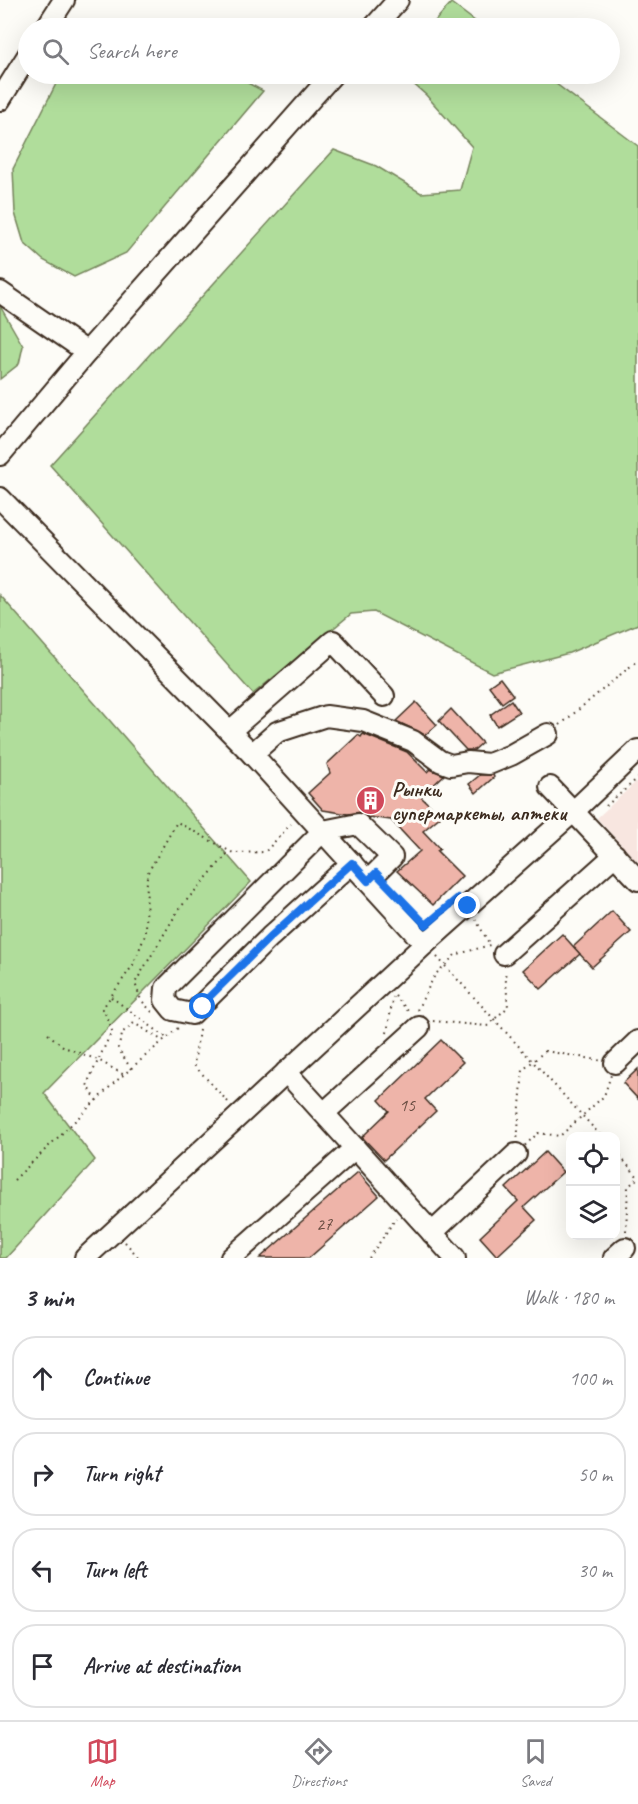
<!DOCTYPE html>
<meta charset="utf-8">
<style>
:root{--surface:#fff;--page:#f2f2f3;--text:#2b2b33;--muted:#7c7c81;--line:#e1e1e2;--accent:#d1495b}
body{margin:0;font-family:Caveat,sans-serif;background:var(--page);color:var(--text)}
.controls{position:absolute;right:18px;bottom:18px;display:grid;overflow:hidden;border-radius:12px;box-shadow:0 6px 24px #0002}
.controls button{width:54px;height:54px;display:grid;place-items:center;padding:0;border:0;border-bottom:2px solid var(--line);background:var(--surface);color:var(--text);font:30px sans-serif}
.stop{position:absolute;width:18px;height:18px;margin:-14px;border:4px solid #1a73e8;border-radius:50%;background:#fff}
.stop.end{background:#1a73e8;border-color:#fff;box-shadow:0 2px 6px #0008}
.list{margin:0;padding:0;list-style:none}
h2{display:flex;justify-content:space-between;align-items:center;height:78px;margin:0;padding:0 24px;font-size:26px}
h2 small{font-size:20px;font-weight:400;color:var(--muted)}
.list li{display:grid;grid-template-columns:39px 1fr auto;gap:18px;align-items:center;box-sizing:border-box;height:84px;margin:0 12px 12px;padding:0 12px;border:2px solid var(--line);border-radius:24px}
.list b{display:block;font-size:22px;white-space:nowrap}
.list em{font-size:20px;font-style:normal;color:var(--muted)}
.icon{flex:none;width:33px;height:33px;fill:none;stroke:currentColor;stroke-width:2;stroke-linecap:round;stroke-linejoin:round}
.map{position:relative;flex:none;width:638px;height:1258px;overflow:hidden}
.search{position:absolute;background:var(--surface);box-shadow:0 6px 24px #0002;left:18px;right:18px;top:18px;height:66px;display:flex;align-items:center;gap:15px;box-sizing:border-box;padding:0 21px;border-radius:33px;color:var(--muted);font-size:22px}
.sheet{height:462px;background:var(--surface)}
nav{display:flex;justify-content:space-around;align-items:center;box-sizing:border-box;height:84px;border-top:2px solid var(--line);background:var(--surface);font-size:16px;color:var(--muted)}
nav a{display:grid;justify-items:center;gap:3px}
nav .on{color:var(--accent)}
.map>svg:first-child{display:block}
.built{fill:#f8e6e0}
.green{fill:#b0dd9b;stroke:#76845c;stroke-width:1.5}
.building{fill:#eeb4a9;stroke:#3b2a1e;stroke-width:1.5}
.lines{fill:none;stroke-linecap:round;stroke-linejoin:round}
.minor-casing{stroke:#3b2a1e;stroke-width:24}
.path{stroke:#3b2a1e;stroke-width:2;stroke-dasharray:1.5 4.5;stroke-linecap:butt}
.minor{stroke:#fdfcf7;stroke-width:20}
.route{stroke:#1a73e8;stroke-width:8}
.labels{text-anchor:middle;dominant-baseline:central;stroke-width:6;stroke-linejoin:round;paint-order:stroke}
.number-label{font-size:18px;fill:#684c41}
.poi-label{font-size:21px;font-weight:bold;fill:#3b2a1e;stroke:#fdfcf7;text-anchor:start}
</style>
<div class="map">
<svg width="638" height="1258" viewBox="0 0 638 1258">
<rect width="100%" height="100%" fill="#fdfcf7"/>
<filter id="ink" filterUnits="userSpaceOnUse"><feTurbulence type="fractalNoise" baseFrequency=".0167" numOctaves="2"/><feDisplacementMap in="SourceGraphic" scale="12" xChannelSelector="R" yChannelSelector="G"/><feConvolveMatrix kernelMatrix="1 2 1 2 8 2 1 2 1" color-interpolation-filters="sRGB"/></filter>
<g filter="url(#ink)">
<polygon class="built" points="638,780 638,863 597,818"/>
<g class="green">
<polygon points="451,3 484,28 429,28"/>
<polygon points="61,74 231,74 263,91 126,253 74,277 43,260 24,243 15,213 13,169"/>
<polygon points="402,74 543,74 638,146 638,624 569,653 492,673 374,612 351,614 253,694 50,465 334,150 376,166 421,193 460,190 472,147 426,95"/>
<polygon points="0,306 23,346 19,364 0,379"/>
<polygon points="0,595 251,882 44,1093 95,1160 6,1258 0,1258"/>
</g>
<g class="building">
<polygon points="500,678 513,695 502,703 489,686"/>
<polygon points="511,700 519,712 497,726 490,715"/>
<polygon points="416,702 437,725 425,735 396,721"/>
<polygon points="451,709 482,743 474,750 466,750 439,721"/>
<polygon points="363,734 407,752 427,772 430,769 444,775 421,797 441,816 423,831 440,849 437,851 462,876 433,905 397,871 420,851 391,820 368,817 361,812 348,814 323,810 308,793 330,773 327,764 358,735 361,737"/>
<polygon points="480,775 493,775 494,777 476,793 469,784"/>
<polygon points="612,911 631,932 592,967 573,947"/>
<polygon points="562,934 580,954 541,989 523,970"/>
<polygon points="441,1040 463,1062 425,1099 436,1111 384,1160 362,1137 389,1111 379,1100"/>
<polygon points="638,1069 638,1099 623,1083"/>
<polygon points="545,1152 563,1172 524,1207 536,1220 497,1256 480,1237 518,1201 506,1188"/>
<polygon points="358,1172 379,1196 309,1258 260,1258"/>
</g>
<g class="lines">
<defs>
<g id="minor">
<polyline points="46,28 64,0"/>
<polyline points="373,28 398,0"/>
<polyline points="0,100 28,55"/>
<polyline points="0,292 87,352"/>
<polyline points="0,455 87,352 333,74"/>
<polyline points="0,498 252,754 425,944"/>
<polyline points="230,731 333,641 384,696"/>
<polyline points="252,754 277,732 326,716 363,721 413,741 440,761 451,765 468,762 489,764 511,755 548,734"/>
<polyline points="550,787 638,880"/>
<polyline points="352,863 270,937 192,1014 173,1010 165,1000 166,988 323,831 358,824 392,857 368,881"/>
<polyline points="504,954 615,855"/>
<polyline points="615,1063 638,1041"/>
<polyline points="286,1072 455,1258"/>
<polyline points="324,1113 419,1027"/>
<polyline points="432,1233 516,1154"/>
<polyline points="85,1258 425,944 574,811 638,750"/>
<polyline points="231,1258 355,1148"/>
<polyline points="614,1258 625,1248"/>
</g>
</defs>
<use href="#minor" class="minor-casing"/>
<g class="path">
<polyline points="560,725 638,660"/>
<polyline points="606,806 638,778"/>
<polyline points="437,957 601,1136"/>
<polyline points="395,996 409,1012"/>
<polyline points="111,997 167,1038"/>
<polyline points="417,1010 435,975 455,955 490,945 476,920"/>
<polyline points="152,1012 141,1000 135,983 179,909 230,851"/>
<polyline points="433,1021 487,1026 508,1007 505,970"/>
<polyline points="199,1030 194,1065 229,1103"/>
<polyline points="387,1033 393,997"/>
<polyline points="48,1034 64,1047 98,1060 124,1075"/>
<polygon points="545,1051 615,1063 604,1096 560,1136 538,1133 516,1154 523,1070"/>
<polyline points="131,1069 118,1048 123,1032 134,1023 163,1041"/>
<polyline points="97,1101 87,1084 112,1031 108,1018 102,1009 133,965 146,933 147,874 177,822 233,853 265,852 291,824"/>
<polyline points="616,1152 638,1177"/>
<polyline points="14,1180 114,1083 178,1028"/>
<polyline points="626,1231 628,1187 638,1178"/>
<polyline points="125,1242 139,1258"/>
<polyline points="369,1258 396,1218"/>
</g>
<use href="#minor" class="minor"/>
</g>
</g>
<g class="lines" filter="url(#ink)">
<polyline class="route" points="203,1007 204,1002 270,937 352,863 368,881 376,873 426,925 458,898 468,906"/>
</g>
<defs>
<symbol id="building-disc" viewBox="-11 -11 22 22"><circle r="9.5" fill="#d1495b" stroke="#fdfcf7"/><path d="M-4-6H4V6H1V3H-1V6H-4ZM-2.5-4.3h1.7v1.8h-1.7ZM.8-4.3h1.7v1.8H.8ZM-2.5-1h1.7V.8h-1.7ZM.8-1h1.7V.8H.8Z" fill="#fff"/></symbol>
</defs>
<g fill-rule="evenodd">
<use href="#building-disc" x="354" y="784" width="33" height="33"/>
</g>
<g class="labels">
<g class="number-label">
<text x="407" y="1105">15</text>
<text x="324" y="1224">27</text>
</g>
<g class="poi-label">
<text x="392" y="789">Рынки,<tspan x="392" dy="24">супермаркеты, аптеки</tspan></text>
</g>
</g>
</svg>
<div class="controls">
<button><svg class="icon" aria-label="locate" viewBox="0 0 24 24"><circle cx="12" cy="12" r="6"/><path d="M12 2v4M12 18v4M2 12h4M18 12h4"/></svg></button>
<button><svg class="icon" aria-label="layers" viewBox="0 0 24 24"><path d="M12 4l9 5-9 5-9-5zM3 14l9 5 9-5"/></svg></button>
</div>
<div class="stop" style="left:203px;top:1007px"></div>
<div class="stop end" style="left:468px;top:906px"></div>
<div class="search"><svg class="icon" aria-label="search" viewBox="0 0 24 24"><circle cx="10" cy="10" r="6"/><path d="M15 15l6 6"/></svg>Search here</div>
</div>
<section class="sheet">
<h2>3 min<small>Walk · 180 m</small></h2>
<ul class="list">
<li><svg class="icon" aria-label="ahead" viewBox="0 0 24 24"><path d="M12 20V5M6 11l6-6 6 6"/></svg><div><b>Continue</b></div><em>100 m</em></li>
<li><svg class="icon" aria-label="right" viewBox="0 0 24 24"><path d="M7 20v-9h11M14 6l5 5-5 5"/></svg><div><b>Turn right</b></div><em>50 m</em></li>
<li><svg class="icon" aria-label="left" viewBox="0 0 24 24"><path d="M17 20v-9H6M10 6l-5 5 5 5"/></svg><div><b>Turn left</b></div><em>30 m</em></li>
<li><svg class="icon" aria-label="arrive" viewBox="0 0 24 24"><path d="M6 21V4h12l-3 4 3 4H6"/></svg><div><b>Arrive at destination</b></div></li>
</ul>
</section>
<nav>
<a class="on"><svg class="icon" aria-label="map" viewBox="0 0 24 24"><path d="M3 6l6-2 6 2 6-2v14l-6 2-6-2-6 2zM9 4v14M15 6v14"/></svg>Map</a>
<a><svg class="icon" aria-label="directions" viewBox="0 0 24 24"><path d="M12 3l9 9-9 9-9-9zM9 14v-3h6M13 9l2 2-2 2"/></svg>Directions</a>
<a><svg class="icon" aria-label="saved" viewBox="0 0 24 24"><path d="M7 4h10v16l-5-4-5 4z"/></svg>Saved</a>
</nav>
